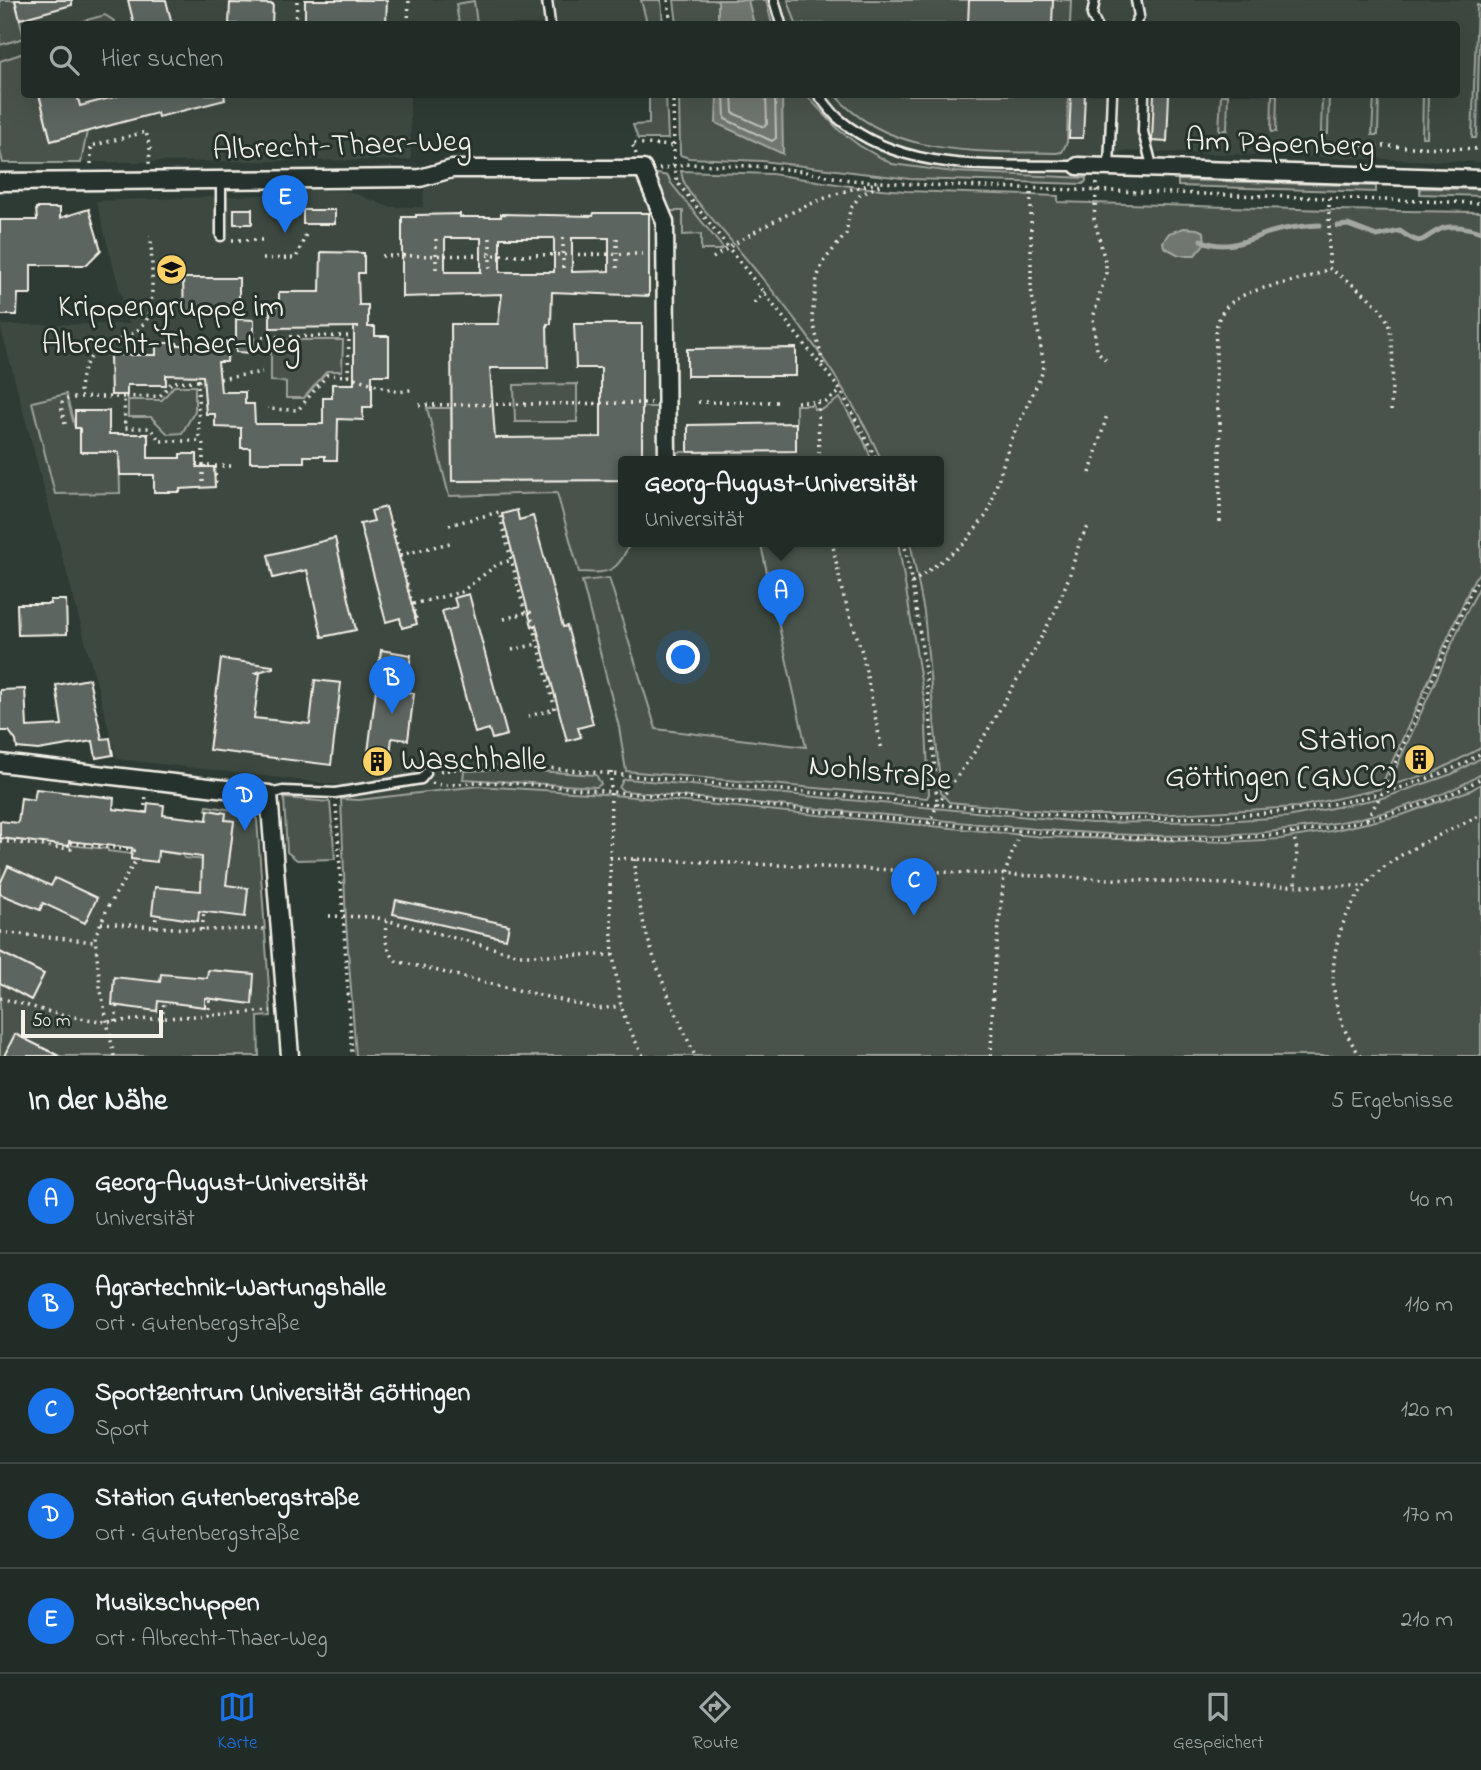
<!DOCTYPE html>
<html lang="de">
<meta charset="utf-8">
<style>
:root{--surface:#222c27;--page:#2a342f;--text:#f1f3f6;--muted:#a2a7a7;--line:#3f4844;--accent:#1a73e8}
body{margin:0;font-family:"Indie Flower",sans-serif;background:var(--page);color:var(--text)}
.scale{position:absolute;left:21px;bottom:18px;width:142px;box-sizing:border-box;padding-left:7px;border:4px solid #f4f1e8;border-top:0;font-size:19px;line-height:24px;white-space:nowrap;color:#f4f1e8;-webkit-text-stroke:5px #26332d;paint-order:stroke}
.you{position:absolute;left:684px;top:658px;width:24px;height:24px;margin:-18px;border:5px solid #fff;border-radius:50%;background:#1a73e8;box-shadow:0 0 0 10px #1a73e833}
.badge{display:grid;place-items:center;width:46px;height:46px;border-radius:50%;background:var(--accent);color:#fff;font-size:23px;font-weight:700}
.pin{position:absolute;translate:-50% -58px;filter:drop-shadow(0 2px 4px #0008)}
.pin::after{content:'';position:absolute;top:37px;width:24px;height:21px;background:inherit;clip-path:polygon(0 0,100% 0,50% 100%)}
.popup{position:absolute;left:618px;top:456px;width:326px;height:91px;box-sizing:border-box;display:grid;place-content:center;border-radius:7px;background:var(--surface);filter:drop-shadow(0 2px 5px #0005);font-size:23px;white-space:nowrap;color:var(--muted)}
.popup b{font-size:26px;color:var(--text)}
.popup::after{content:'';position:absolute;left:50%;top:100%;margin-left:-14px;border:14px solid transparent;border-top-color:var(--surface)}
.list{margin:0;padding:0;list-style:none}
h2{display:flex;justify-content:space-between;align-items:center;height:91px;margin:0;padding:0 28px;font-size:30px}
h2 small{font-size:23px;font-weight:400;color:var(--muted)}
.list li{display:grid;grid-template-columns:46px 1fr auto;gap:21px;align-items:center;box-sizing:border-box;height:105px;padding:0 28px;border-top:2px solid var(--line)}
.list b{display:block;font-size:26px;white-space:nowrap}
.list p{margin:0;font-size:23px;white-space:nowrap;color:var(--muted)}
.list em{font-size:23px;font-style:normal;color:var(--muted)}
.icon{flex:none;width:38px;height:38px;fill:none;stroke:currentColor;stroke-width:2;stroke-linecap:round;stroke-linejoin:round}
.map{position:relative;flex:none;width:1481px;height:1056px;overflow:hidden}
.search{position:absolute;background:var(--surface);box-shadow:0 7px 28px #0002;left:21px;right:21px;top:21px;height:77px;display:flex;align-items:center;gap:18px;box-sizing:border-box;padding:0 24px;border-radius:7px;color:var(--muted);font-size:26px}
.sheet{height:616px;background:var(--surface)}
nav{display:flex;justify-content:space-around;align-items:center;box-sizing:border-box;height:98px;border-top:2px solid var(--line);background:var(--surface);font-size:19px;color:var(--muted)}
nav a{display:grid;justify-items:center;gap:4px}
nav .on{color:var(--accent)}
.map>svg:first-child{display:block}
.built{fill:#3c4841;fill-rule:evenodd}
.green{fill:#48524c;stroke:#9ea29a;stroke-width:2}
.water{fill:#6f7770;stroke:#a4a8a0;stroke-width:2}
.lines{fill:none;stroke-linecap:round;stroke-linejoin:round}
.shore{stroke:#bfc0b8;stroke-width:2}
.stream{stroke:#a4a8a0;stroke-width:5}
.building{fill:#5c655e;stroke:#f4f1e8;stroke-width:2;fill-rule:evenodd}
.service-casing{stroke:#f4f1e8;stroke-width:13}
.minor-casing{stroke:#f4f1e8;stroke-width:21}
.path{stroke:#f4f1e8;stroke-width:3.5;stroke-dasharray:2 5;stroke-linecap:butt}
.service{stroke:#26332d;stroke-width:8}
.minor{stroke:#26332d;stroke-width:16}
.labels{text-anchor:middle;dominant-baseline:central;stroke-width:6;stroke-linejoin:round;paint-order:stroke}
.street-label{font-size:32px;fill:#f4f1e8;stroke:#26332d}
.poi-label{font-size:32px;fill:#f4f1e8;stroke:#26332d}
</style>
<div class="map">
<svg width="1481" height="1056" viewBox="0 0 1481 1056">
<rect width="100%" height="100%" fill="#2e3b34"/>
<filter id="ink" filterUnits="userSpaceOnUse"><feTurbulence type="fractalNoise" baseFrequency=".0143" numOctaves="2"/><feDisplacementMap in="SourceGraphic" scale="14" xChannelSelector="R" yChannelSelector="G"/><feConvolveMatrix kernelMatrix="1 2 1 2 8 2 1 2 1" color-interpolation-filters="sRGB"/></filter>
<g filter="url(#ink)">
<g class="built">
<polygon points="0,0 641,0 647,24 24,24 24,94 410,95 411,160 0,163"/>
<polygon points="674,0 1481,0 1481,162 1122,151 1087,177 1083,184 910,179 762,161 689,158 680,155 679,95 1456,94 1456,24 677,24"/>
<path d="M681,171L772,174L856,187L906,191L1058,196V202L1330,210L1481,212V1056H356L346,923L350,908L348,882L345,883L341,785L117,759L0,325L129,324L96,201L263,195L276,190L348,191L389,207H423L424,188L451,180L625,179L652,173L668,176L671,182ZM624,461H938V541H624Z"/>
</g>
<g class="green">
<polygon points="0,0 15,0 24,38 0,45"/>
<polygon points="641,0 661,0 663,24 644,24 647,23"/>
<polygon points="674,0 766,0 772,24 677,24"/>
<polygon points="788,0 1071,0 1070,24 796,24"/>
<polygon points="474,1 477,24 459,24 456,4"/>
<polygon points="1477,5 1480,6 1477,132 1476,138 1472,138"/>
<polygon points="105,15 114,21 115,24 72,24"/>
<polygon points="24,53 24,94 39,95 51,141 87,131 81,163 3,163 0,151 0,61"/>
<polygon points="77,94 125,95 80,106"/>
<polygon points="649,95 666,95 668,139 638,139 633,125 649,124"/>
<polygon points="679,95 806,95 840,131 860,146 892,164 954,172 1086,178 1086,181 1083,184 910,179 762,161 689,158 680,155"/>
<path d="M835,95H1068L1067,142L1062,152L1056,153C979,151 890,158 835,95Z"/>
<polygon points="1221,95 1228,95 1227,130 1219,130"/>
<polygon points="1272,95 1277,95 1276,132 1271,132"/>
<polygon points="1322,95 1329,95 1328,134 1321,133"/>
<polygon points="1374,95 1379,95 1378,135 1372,135"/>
<polygon points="1423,95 1428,95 1427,137 1422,137"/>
<path d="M681,171L772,174L856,187L906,191L1058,196V202L1330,210L1481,212V571L1474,579L1380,789L1298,807L1155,815H1089L949,802L941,793L924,612L910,541H938V461H882C836,360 761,275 689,192L683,180Z"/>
<polygon points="652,173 668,176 671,183 723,248 720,250 701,250 701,234 683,235 683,211 669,211"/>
<polygon points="1178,180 1376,186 1376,192 1178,186"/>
<polygon points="1420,188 1481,189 1481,196 1420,194"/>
<polygon points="271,340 343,340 342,371 327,371 304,398 286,398 286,382 271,381"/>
<polygon points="577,384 577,422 515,422 514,385"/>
<polygon points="174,386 195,386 195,411 182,433 168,434 151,417 128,417 128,400 162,400"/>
<polygon points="66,394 75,428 80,428 80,452 119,452 120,493 55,494 32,402"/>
<polygon points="840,398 864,441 872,461 678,461 678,452 796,451 796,405 813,405 814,409 823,409"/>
<polygon points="642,407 660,407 661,461 642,461"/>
<path d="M427,408H451L452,481L623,480L624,541H631C617,571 613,574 579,572L557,493L449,496Z"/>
<polygon points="760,541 898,541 925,705 929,794 927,798 626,771 619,727 582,581 609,578 656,729 806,747"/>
<polygon points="1481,584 1481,748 1435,772 1388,786 1465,615"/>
<path d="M1481,758V774C1450,794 1413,805 1378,814C1228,851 1072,833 919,818C821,809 722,800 624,791L619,788L623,780L628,779L1092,823L1220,821L1287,817L1386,797L1452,774Z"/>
<polygon points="507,769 596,775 601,784 597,787 463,779 464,771"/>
<polygon points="1481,784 1481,1056 356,1056 346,923 341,799 359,800 479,786 603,794 1044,837 1228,842 1280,839 1331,831 1402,815 1471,790"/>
<polygon points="284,798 330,802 335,859 297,860 287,852"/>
<polygon points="207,806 247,812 257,819 271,1016 258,1017 259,1056 0,1056 0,838 108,849 108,851 132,854 131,859 157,861 158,851 183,855 184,858 229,862 234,821 225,820 226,813 206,810"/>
</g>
<g class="water">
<polygon points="718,0 748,0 754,24 718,24"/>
<polygon points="717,95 782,95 783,154 716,123"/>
<polygon points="1184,228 1197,229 1204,232 1205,243 1195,255 1179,255 1164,247 1163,242 1169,233"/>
</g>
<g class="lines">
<g class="shore">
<polyline points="724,94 725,119 772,141 776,138 775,94"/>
<polyline points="732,94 733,113 764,127 767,124 766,94"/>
</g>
<g class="stream">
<path d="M1338,226L1348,225L1377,236L1400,231C1425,249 1420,238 1441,229C1451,224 1471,228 1481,232"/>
<path d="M1201,240C1223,251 1244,242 1265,234C1282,228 1302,226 1320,225"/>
</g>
</g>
<g class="building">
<polygon points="15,0 72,0 72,5 20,19"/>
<polygon points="128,0 166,0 172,24 134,24"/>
<polygon points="305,0 387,0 386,24 305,21"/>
<polygon points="969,0 1053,0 1052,24 968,24"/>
<polygon points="230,3 273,4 272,24 229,24"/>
<polygon points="39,94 77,94 80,106 125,94 224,94 225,100 158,117 157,113 51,141"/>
<polygon points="1071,94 1085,94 1083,138 1069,138"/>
<polygon points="1154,94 1169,94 1167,142 1152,141"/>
<polygon points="36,208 60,208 60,218 89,209 101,250 86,265 31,265 31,294 18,294 17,315 0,315 0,220 37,220"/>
<rect x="234" y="209" width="18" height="15"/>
<rect x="303" y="210" width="32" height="14"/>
<path d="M594,213H649V296L552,292L551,324H547L548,368H490L495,438L601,437V368H576L574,324H642V461H624V480L452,481L451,324H498L502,294L402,297V217H416V215L460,214V217H501V214L593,216ZM445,238H481V272H445ZM500,238H554V272H500ZM572,238H609V271L572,272Z"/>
<polygon points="321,252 364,253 364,273 358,273 359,305 368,305 368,327 375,327 375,336 389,336 389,375 372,375 372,407 363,407 363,420 338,419 337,460 325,460 325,456 304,456 304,462 250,462 250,448 241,448 241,428 215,427 215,414 206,414 203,376 166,375 166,385 127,385 127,395 111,395 110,355 156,355 156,343 177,343 177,345 228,345 227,362 218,362 221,392 245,392 245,404 254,404 255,424 323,424 323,398 332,398 332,384 354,384 354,327 359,327 270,328 270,306 279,306 279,292 320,292"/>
<polygon points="183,278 239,278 239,314 184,314"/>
<polygon points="236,319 254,320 254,353 236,352"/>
<polygon points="796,348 796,376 687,376 687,349"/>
<polygon points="75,411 109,411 109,434 148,434 148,458 180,458 180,454 197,454 197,467 214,467 215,487 180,489 180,492 154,492 154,475 120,475 119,452 80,452 80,428 75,428"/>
<polygon points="796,423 796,451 688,452 688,425"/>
<polygon points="386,507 417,624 402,628 400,618 386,622 360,524 374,521 371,511"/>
<polygon points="517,510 519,520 533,516 563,627 567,626 593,724 578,728 581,737 567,741 536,625 532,626 502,514"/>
<polygon points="335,538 356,630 322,637 307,570 273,578 268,555"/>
<polygon points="469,594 507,735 492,739 489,729 475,733 442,611 457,607 454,598"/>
<polygon points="50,600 66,600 67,634 18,635 17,604 50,604"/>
<polygon points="381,650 411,655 406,692 414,693 408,740 392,738 388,771 366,768"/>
<polygon points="221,659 273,666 273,668 254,673 260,673 254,718 310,724 315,680 341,683 331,765 209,750"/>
<polygon points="89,679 102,739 110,738 113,755 96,758 93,741 38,750 17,748 16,741 9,731 0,731 0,690 25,689 27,727 62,725 56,685"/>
<polygon points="36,789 114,798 113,809 147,813 148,803 164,805 163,815 207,820 208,810 226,813 225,820 234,821 226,885 248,888 245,917 199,911 198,921 152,914 155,887 201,891 202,857 158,851 157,862 131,859 132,848 69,841 69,846 0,838 0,821 18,823 21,798 34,800"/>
<polygon points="8,866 51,886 55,878 97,898 85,923 43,903 40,910 0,894 0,884"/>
<polygon points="396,900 509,925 506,939 393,914"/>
<polygon points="0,952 44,974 31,1000 0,983"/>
<polygon points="208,970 254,974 252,1004 205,998 205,1007 158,1001 157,1011 112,1005 114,977 160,982 161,974 207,978"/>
<polygon points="15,1034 59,1056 4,1056"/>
</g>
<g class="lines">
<defs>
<g id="service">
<polyline points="547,0 550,24"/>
<polyline points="774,0 781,24"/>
<polyline points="1095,0 1092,15 1096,24"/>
<polyline points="1135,24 1139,16 1136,0"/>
<path d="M818,94C825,103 831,112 839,119C905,175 998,164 1078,166"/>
<polyline points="1144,94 1143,132 1153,169"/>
<polyline points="1109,167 1112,94"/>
<polyline points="221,236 221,179"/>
<polyline points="269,794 283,791 335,793 421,779 426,773"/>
</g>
<g id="minor">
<polyline points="1078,166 1481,179"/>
<polyline points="0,182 420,178 452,169 643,169 665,222 667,461"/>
<polyline points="0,763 269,794 290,1056"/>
</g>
</defs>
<use href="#service" class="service-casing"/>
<use href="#minor" class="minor-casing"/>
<g class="path">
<polyline points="668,0 671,24"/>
<polyline points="296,24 297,0"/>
<polyline points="408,24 409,0"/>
<polyline points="673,94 674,165 677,182 841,391 877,461"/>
<polyline points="1348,145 1481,149"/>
<polyline points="636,154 632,143 674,146"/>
<polyline points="91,164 91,146 146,132 150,149 149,164"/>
<polyline points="659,169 688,164 754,166 794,170 850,180 927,185 1481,203"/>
<polyline points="1097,183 1094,218 1106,265 1106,273 1093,318 1097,351 1107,361"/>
<path d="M1329,198V268C1347,281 1370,295 1383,313C1398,332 1391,389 1391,414"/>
<polyline points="490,238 490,272"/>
<polyline points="563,238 563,271"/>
<polyline points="617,238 617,271"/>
<polyline points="436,239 436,272"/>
<polyline points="232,240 263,240"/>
<polyline points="382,256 649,254"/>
<path d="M713,258C758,227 824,192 878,183"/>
<polyline points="263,259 296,258 306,234"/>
<polyline points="754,303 765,292"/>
<polyline points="262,337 349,336 348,376 327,375 298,410 267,409"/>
<polyline points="823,364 812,317 817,278 823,262 846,234 850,210 860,195 884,183"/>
<polyline points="348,376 399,392 415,389"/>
<polyline points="220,379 262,372"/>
<polyline points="198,381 172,382 160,396 124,397 125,428 150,428 160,441 199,441 198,381 203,378"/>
<path d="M124,397H80C79,330 134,350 148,317C155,299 151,256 151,236"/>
<polyline points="698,402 782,402"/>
<polyline points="797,402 826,402 841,391"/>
<polyline points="818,402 819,461"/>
<polyline points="419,405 651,403"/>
<polyline points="65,424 61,406 63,400 80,397"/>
<polyline points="203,443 203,466 231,466"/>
<polyline points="203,466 203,488"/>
<polyline points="215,467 216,488"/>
<polyline points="1090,473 1107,415"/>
<polyline points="391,522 416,619"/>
<path d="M1220,522V421C1215,399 1216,378 1216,356C1216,347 1215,337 1216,329C1224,280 1295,290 1329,268"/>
<polyline points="449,525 499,512 525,613 530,612 555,709 529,716"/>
<polyline points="832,541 842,591 862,652 882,750"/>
<path d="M904,541C921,628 932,714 937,803"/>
<polyline points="400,555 454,542"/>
<polyline points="912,583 964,544 988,513 1010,442 1041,376 1044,366 1031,289 1031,189"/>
<polyline points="413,604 461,592 498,564 512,560"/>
<polyline points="504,619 525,613"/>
<polyline points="512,650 537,644"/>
<path d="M440,771L481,766L516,765L1094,819C1199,818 1302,818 1403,787C1430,778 1457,769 1481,753"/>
<polyline points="611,772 610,898 613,955 621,1006 627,1024 643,1056"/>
<path d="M432,783C447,788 464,782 479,782C536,783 593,791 650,795C770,805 890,820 1011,830C1134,840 1261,848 1382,816C1415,807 1452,797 1481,778"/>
<polyline points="336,805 352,1056"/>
<polyline points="144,813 146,795"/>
<polyline points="1367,819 1382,793 1474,585 1481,578"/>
<polyline points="929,824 937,805 978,747 1036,647 1056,609 1069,577 1080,541 1090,523"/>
<polyline points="1293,833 1297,850 1295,886"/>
<polyline points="0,841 71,849 71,843 140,851"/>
<polyline points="610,858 1274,886 1365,886"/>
<path d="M635,859C636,930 667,993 695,1056"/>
<polyline points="329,916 374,917 520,955 613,955"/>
<path d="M387,921C383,937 386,948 396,961L598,1009L621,1006"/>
<polyline points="101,923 202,930 264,929"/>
<polyline points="155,927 156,915"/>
<polyline points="202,930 204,911"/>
<polyline points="0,932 95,942"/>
<polyline points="0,998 61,1015 106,1022 271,1011"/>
<polyline points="208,1016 210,998"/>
<polyline points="162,1020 164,1002"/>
<polyline points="115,1022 117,1006"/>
<polyline points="114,1056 100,986 95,936 109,905 136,860"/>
<polyline points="991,1056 993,983 1004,876 1020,831"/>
<path d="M1361,1056C1318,1003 1327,923 1374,876C1398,851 1450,831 1481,815"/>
</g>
<use href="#service" class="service"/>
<use href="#minor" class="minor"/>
</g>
</g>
<defs>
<symbol id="school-disc" viewBox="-11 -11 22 22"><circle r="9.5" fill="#ffd166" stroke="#26332d"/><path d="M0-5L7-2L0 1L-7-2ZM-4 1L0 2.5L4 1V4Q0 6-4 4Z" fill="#111"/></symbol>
<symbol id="building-disc" viewBox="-11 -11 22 22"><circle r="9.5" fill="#ffd166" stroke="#26332d"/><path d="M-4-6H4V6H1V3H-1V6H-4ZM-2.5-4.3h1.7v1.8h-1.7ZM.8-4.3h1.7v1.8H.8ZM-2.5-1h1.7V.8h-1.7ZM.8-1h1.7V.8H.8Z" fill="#111"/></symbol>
</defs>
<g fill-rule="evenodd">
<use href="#school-disc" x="154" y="252" width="35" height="35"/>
<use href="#building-disc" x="1402" y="742" width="35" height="35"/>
<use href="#building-disc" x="360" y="744" width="35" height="35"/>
</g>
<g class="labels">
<g class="street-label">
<text transform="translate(1280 145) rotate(2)">Am Papenberg</text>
<text transform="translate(342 147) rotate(-2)">Albrecht-Thaer-Weg</text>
<text transform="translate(880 774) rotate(6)">Nohlstraße</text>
</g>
<g class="poi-label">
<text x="171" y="308">Krippengruppe im<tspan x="171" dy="37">Albrecht-Thaer-Weg</tspan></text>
<text x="1396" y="741" text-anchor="end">Station<tspan x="1396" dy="37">Göttingen (GNCC)</tspan></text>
<text x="401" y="761" text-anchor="start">Waschhalle</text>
</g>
</g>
</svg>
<div class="scale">50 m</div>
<div class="you"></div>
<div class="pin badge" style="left:781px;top:627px">A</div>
<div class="popup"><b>Georg-August-Universität</b>Universität</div>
<div class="pin badge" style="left:392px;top:714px">B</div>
<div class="pin badge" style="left:914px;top:916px">C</div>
<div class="pin badge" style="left:245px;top:831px">D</div>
<div class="pin badge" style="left:285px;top:233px">E</div>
<div class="search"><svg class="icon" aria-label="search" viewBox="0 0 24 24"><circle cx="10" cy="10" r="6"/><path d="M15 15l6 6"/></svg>Hier suchen</div>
</div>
<section class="sheet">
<h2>In der Nähe<small>5 Ergebnisse</small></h2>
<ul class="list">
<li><span class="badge">A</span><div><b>Georg-August-Universität</b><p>Universität</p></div><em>40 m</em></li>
<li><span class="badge">B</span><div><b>Agrartechnik-Wartungshalle</b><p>Ort · Gutenbergstraße</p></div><em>110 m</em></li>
<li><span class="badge">C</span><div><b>Sportzentrum Universität Göttingen</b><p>Sport</p></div><em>120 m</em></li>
<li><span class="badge">D</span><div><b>Station Gutenbergstraße</b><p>Ort · Gutenbergstraße</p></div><em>170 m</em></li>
<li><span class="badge">E</span><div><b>Musikschuppen</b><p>Ort · Albrecht-Thaer-Weg</p></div><em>210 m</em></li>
</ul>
</section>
<nav>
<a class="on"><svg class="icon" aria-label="map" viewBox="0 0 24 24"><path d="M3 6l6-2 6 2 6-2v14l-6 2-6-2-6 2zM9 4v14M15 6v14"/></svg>Karte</a>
<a><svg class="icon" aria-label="directions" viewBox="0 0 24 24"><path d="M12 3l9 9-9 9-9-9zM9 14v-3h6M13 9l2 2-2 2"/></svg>Route</a>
<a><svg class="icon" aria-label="saved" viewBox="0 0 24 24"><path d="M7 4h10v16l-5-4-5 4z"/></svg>Gespeichert</a>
</nav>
